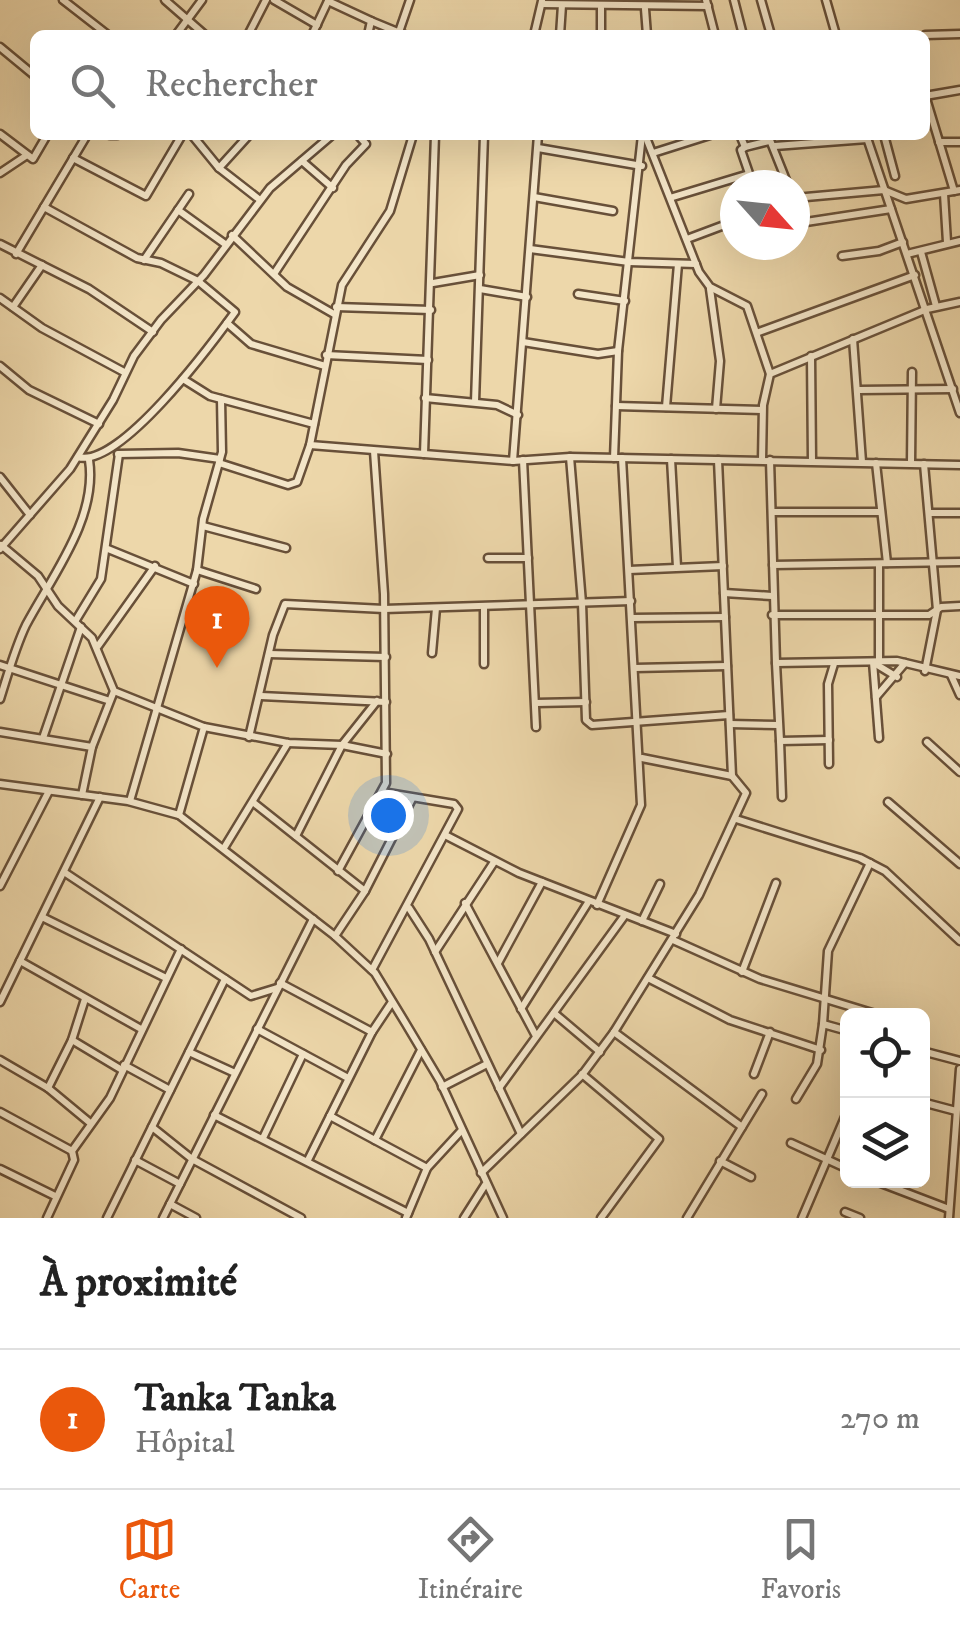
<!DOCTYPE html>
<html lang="fr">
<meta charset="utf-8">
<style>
:root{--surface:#fff;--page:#f2f2f2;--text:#222;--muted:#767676;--line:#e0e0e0;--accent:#ea580c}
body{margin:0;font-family:"IM FELL DW Pica",serif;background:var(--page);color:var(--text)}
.controls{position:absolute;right:30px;bottom:30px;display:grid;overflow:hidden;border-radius:15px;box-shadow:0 10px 40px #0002}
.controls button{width:90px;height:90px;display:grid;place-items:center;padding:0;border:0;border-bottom:2px solid var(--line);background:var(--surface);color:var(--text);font:50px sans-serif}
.compass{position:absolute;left:720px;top:170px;width:90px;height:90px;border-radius:50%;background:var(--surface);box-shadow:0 10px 40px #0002;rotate:117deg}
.you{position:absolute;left:388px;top:815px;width:35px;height:35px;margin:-25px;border:8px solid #fff;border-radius:50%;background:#1a73e8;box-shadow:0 0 0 15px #1a73e833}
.badge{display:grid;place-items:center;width:65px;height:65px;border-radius:50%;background:var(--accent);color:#fff;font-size:32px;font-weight:700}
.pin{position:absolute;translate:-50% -82px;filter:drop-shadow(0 2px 5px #0008)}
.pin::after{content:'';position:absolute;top:52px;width:35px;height:30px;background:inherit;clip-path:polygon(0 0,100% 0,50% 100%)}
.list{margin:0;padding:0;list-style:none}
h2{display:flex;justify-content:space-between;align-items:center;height:130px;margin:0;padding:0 40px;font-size:42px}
h2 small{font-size:32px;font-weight:400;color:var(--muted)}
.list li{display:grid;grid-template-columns:65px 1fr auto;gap:30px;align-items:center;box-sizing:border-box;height:140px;padding:0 40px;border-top:2px solid var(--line)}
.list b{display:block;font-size:38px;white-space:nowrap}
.list p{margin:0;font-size:32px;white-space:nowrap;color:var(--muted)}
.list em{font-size:32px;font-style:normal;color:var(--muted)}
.icon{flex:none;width:55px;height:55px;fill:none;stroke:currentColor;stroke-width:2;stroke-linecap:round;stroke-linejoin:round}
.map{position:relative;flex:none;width:960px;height:1218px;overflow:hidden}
.search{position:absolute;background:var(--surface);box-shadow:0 10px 40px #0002;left:30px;right:30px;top:30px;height:110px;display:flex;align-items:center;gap:25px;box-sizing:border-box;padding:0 35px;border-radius:15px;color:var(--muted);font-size:38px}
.sheet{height:270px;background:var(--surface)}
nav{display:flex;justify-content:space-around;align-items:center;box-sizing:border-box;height:140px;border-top:2px solid var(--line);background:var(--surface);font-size:28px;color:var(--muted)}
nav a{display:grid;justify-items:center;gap:5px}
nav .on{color:var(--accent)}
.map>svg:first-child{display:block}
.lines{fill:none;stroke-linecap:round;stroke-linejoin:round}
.minor-casing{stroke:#685039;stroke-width:11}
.minor{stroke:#f3e5c8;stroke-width:6}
</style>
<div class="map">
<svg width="960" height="1218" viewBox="0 0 960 1218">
<rect width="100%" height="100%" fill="#edd7aa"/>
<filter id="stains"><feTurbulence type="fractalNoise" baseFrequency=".002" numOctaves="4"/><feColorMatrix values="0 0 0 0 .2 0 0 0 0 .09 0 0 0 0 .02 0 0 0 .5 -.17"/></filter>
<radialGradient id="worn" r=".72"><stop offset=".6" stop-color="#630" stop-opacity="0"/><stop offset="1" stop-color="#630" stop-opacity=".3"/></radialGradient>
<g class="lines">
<defs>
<g id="minor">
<polyline points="63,0 108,35"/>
<polyline points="165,0 205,35"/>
<polyline points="274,0 317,25"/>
<polyline points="706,0 715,35"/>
<polyline points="734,0 743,35"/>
<polyline points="761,0 771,35"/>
<polyline points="826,0 836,35"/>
<polyline points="328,1 371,21 368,35"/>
<polyline points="542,4 708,6"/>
<polyline points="601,8 601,35"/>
<polyline points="645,9 647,35"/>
<polyline points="371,21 405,35"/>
<polyline points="399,32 410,0"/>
<polyline points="176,35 202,0"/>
<polyline points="248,35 266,0"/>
<polyline points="312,35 328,1"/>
<polyline points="534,35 542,1"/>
<polyline points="560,35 562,5"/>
<polyline points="925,35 960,34"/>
<polyline points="0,47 35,76"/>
<polyline points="925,95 954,191"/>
<polyline points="925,96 960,90"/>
<polyline points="0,134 33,159 47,135"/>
<polyline points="110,135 117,135"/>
<polyline points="192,135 219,168 260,200"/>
<polyline points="645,135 699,272 710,287 747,306 770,374"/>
<polyline points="740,135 745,147 769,141"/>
<polyline points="768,135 788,185"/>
<polyline points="866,135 960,413"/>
<polyline points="884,135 895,176"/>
<polyline points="939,142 960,142"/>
<polyline points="775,146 867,139"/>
<polyline points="745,147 741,150 753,185"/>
<polyline points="538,148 642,166"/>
<polyline points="653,153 710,135"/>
<polyline points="73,158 146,196 182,135"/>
<polyline points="302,161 333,188"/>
<polyline points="219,168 249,135"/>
<polyline points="0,173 27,155"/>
<polyline points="944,194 947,242"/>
<polyline points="534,197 613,211"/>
<polyline points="673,197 749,174"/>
<polyline points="795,198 884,190 906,199 960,190"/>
<path d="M44,207L137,258L161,263L198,281L235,312C211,345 119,469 78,457"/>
<polyline points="178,210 225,244"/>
<polyline points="806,222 891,209"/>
<polyline points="232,235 287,287 334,314"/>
<polyline points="687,239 727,224"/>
<polyline points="0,244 89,289 153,332"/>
<polyline points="530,249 629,262 696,264"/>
<polyline points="921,252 936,306"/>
<polyline points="16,254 87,135"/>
<polyline points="907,254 960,241"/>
<polyline points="842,256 879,251 903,242"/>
<polyline points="144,260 189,194"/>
<polyline points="274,274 346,165 366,144 358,135"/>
<polyline points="433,283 480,275"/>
<polyline points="480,289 527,297"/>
<polyline points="710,289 720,361 716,409"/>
<polyline points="578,294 625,301"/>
<polyline points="0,298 42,328 124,372"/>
<polyline points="13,307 42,265"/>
<polyline points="336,307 431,310"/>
<polyline points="227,323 251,344 325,366"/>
<polyline points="759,332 915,275"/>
<polyline points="853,339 862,462"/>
<polyline points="523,342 598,354 618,351"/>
<polyline points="326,355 428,360"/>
<polyline points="811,356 812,461"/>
<polyline points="0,366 29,390 99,424"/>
<polyline points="183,379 210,396 314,424"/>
<polyline points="859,390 953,389"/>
<polyline points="425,398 497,405 518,415"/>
<polyline points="475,402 484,135"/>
<polyline points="616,406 762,410"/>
<polyline points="666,407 678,264"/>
<polyline points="310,445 513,461 570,457 960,465"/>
<polyline points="118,454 178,453 220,459"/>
<polyline points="424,454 435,135"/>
<polyline points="570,457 582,603 586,720 592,725 729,715"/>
<polyline points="614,458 618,351 642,135"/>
<polyline points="671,459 677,567"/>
<polyline points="523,460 536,727"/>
<polyline points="718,460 732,776"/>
<polyline points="762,460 763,405 770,374 927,309 960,302"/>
<polyline points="770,460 776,663 897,661 960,676"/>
<polyline points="513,461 538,135"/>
<polyline points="219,463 288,485 297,482 310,445 342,285 390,211 413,135"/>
<polyline points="876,463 887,563"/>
<polyline points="911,463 912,372"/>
<polyline points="924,464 937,610 925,671"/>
<polyline points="0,477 30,515"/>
<polyline points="773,512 881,512"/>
<polyline points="930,513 960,513"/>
<polyline points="203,526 286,548"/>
<polyline points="1,545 38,576 58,606 92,638 114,691 204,727 179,815"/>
<polyline points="0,549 70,469 113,400 134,356 161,320 204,275 270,188 332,135"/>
<polyline points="108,549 194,584"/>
<polyline points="488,558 528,558"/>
<polyline points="879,564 879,662"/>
<polyline points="773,565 960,562"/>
<polyline points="197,570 256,589"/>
<polyline points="629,570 723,566"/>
<polyline points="724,593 772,596"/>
<polyline points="484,608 484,664"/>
<polyline points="772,615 929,615 941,607 960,606"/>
<polyline points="632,618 725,617"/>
<polyline points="76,620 101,579 119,454"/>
<polyline points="98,646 155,566"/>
<polyline points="432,653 436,608"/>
<polyline points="269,654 386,657"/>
<polyline points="873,662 879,738"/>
<polyline points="776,663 780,741 829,740"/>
<polyline points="874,663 897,677"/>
<polyline points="0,665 107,700"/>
<polyline points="635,668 727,666"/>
<polyline points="951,675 960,695"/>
<polyline points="261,696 386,702"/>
<polyline points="876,697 905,663"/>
<path d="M0,699C8,674 15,648 26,625C52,576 98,518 89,460"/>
<polyline points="536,703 586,702"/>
<polyline points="730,724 778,725"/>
<polyline points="204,727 288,743 342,745 387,754"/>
<polyline points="0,732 92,747"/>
<polyline points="249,737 273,635 285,604 384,609 631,601"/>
<polyline points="43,738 81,627"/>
<polyline points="780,741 782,797"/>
<polyline points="927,742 960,772"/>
<polyline points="829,764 828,684 834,664"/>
<polyline points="0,784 128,801 179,815 335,936 375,973 406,1024 440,1081 503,1218"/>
<polyline points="82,795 92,747 114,691"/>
<polyline points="130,801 197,570 203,519 222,452 221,399"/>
<polyline points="888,802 960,864"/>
<polyline points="254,803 365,891"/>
<polyline points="736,819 860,858 885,871 960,941"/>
<polyline points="296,836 342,745 377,701"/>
<polyline points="447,836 519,873 676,934"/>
<polyline points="224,848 288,743"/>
<polyline points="338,871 386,783 384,594 374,451"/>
<polyline points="64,872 251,996 277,988"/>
<polyline points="0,886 49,791"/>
<polyline points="465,903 536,1036"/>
<polyline points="597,905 641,805 622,458"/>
<polyline points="409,908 429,939 521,1134"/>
<polyline points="42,917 166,978"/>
<polyline points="642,921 660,884"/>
<polyline points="335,936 365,891 412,799"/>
<polyline points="673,940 760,979 882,1016"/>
<polyline points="435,952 494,862"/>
<polyline points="20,961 141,1029"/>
<polyline points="498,963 542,882"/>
<polyline points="372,970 458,809 454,804 382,792"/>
<polyline points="742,972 776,883"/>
<polyline points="648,978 730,1020 821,1050"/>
<polyline points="280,983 372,1032"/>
<polyline points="0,1002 100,797"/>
<polyline points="521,1009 589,901"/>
<polyline points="554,1013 600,1052"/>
<polyline points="823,1024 828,951 870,863"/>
<polyline points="257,1029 348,1078"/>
<polyline points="614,1032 742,1127"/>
<polyline points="72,1040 122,1070"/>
<polyline points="922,1051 960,1061"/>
<polyline points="189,1052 235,1073"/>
<polyline points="0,1060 48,1088 89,1122"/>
<polyline points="124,1065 170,1090"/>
<polyline points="582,1074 659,1139 601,1218"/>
<polyline points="754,1074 770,1032"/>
<polyline points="442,1087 487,1064"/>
<polyline points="48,1088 72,1040 85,999"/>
<polyline points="499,1088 625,915"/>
<polyline points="796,1099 817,1064 823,1024 848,1031"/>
<polyline points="922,1102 956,1111"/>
<polyline points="0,1112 72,1151"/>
<polyline points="214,1115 408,1213"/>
<polyline points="330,1116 427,1168"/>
<polyline points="152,1127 192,1159 301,1218"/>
<polyline points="263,1138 303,1054"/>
<polyline points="375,1140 421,1050"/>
<polyline points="791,1143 848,1169"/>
<polyline points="135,1160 180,1184"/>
<polyline points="308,1160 372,1032 392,1002"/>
<polyline points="720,1161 751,1177"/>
<polyline points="0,1169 55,1196"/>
<polyline points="481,1173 582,1075 614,1032 699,895 746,793 732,776 642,758"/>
<polyline points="873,1180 949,1209"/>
<polyline points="170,1204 196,1218"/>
<polyline points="845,1212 860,1218"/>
<polyline points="47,1218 74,1160 72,1151 110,1098 181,949"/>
<polyline points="107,1218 225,979"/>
<polyline points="163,1218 313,919"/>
<polyline points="406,1218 427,1168 462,1130"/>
<polyline points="464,1218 485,1185"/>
<polyline points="687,1218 762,1094"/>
<polyline points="802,1218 848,1110"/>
<polyline points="949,1218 960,1069"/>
</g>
</defs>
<use href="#minor" class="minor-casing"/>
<use href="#minor" class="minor"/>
</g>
<rect width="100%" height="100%" filter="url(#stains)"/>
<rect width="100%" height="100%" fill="url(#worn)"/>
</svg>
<div class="controls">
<button><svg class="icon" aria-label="locate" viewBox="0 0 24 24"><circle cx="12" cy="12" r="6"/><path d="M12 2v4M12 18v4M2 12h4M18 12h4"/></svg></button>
<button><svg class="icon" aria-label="layers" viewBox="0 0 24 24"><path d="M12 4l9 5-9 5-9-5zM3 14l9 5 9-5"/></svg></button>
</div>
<svg class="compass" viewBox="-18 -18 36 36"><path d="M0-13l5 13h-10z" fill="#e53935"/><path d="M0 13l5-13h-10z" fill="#767676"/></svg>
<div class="you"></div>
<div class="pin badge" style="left:217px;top:668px">1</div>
<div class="search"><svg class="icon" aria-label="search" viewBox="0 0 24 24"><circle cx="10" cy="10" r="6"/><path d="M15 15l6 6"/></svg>Rechercher</div>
</div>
<section class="sheet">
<h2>À proximité<small></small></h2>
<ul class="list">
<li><span class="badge">1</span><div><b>Tanka Tanka</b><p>Hôpital</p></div><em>270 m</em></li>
</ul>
</section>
<nav>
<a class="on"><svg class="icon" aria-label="map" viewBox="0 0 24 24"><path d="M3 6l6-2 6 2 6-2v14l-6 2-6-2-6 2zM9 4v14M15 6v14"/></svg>Carte</a>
<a><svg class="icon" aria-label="directions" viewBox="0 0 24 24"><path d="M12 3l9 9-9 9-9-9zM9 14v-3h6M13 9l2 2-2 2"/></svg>Itinéraire</a>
<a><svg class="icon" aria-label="saved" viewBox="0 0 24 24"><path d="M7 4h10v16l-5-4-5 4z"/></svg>Favoris</a>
</nav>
